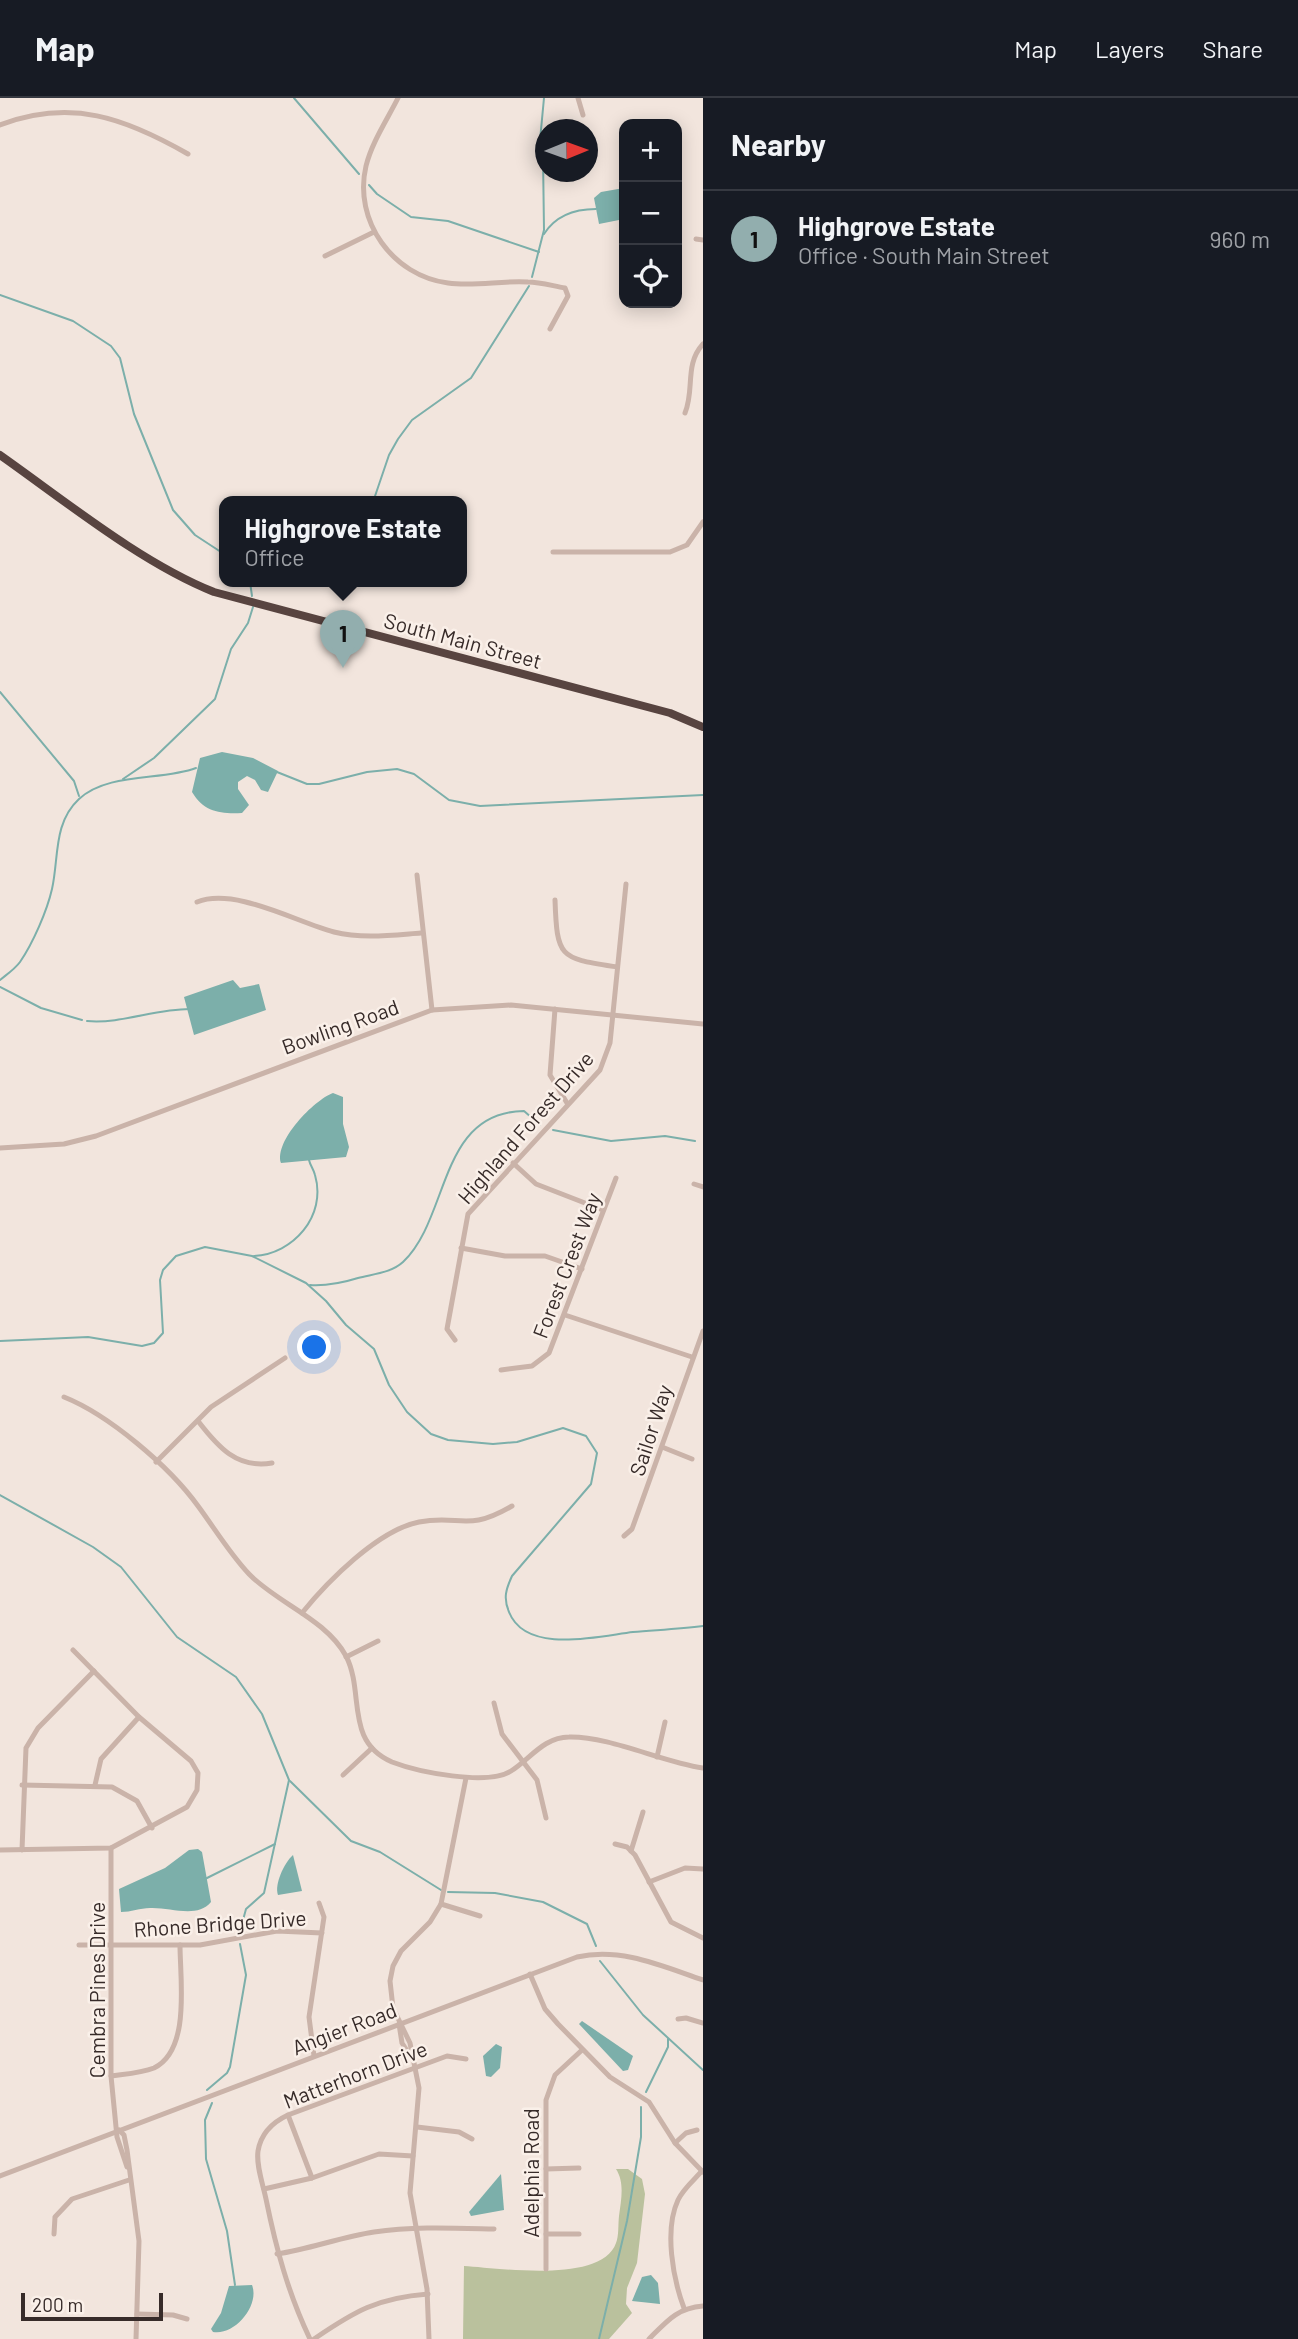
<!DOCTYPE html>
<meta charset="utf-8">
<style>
:root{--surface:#171b24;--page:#242831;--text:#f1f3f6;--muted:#9ea1a6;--line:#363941;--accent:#92aeae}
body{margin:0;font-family:Barlow,sans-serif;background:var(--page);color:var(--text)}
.controls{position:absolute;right:21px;top:21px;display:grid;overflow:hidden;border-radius:14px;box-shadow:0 4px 18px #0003}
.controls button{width:63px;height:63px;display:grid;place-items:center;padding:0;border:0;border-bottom:2px solid var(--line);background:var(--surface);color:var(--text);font:35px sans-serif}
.compass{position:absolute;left:535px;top:21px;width:63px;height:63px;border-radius:50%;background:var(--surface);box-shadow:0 4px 18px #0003;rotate:89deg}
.scale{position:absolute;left:21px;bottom:18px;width:142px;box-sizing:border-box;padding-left:7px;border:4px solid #372b29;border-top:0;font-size:19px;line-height:24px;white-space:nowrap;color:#372b29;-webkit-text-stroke:5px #faf0e9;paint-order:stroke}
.you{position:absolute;left:315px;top:1250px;width:24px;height:24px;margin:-18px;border:5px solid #fff;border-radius:50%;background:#1a73e8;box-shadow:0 0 0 10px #1a73e833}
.badge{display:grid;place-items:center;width:46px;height:46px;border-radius:50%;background:var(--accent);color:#111;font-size:23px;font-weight:700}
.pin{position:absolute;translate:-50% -58px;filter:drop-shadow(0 2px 4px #0008)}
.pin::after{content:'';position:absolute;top:37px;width:24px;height:21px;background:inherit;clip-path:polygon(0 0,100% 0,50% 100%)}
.popup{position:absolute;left:219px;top:398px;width:248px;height:91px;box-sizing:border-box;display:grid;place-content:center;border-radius:14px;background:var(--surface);filter:drop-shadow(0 2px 5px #0005);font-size:23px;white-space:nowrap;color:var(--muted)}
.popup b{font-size:26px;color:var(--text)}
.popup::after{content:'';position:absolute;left:50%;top:100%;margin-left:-14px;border:14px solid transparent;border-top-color:var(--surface)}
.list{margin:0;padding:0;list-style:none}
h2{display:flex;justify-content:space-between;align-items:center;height:91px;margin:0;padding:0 28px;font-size:30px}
h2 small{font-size:23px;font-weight:400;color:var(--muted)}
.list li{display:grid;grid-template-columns:46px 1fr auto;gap:21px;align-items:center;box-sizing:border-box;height:98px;padding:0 28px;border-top:2px solid var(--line)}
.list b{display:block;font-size:26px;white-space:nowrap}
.list p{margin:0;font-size:23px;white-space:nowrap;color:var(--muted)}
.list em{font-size:23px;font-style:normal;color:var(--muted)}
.icon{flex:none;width:38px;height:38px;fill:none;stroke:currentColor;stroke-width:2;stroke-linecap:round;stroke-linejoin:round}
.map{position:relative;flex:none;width:703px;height:2241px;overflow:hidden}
header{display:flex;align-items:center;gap:42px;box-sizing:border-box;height:98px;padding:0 35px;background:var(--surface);border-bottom:2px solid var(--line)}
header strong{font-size:33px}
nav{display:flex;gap:38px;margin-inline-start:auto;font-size:24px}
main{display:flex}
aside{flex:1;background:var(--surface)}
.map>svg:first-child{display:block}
.green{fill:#bac19d}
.water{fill:#7cafaa}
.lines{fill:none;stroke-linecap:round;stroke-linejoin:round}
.stream{stroke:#7cafaa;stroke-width:2}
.minor{stroke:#cab3a9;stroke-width:5}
.highway{stroke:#584440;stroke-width:8}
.labels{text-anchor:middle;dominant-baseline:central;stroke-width:5;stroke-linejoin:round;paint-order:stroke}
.street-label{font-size:21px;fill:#372b29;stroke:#faf0e9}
</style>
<header>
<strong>Map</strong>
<nav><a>Map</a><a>Layers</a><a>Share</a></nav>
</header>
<main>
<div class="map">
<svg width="703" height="2241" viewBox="0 0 703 2241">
<rect width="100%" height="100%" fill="#f2e5dd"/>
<path class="green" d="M616,2071H628L642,2081L645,2096L637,2165L627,2190L626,2206L632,2215L609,2241H463L464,2168C498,2170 602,2186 616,2145C619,2138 618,2127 619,2118C621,2102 625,2085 616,2071Z"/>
<g class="water">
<polygon points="624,90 624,121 599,126 594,100 601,94"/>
<path d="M222,654L253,660L278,673L268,694L261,692L255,682L247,678L238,684V691L249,707L242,715C220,716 204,714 192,694L200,660Z"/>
<polygon points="233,882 240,890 259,886 266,912 194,937 184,899"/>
<path d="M333,995L343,999V1026L349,1049L346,1059L281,1065C274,1043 314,1002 333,995Z"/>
<path d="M198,1751L202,1754L211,1804C197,1821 170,1809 150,1810C140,1810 131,1814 121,1814L119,1791L165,1770L189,1752Z"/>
<path d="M293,1757L302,1793L278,1797C274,1787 284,1765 293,1757Z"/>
<polygon points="582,1923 633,1958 628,1972 623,1973 579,1926"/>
<polygon points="496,1946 502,1949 500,1970 491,1979 486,1978 483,1958"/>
<polygon points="501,2076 504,2112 471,2118 469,2114"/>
<polygon points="651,2177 658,2185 660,2206 632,2203 642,2179"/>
<path d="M252,2187C260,2207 235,2238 213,2234L211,2231L221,2215L229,2188Z"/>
</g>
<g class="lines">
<g class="stream">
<polyline points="294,0 359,76"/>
<polyline points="539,53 544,0"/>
<polyline points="369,87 377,96 411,119 448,123 539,154"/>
<path d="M544,136C556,117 574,111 596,111"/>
<polyline points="532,179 544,132 543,58"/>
<polyline points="0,197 73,223 111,248 120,260 134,316 173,412 195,437 224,456"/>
<polyline points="373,404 389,357 398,341 412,322 471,280 529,188"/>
<polyline points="250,484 252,498"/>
<polyline points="0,594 74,683 79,698"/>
<polyline points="277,674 307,686 319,686 367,674 397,671 414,676 449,702 480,708 703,697"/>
<polyline points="123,681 154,660 215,601 231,551 248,525 253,509"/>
<path d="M0,882C6,877 15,871 20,864C33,845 47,813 52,791C59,760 53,725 79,701C108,674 162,683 196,670"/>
<polyline points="0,889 41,910 82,922"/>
<path d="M87,923C122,926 154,911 190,911"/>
<polyline points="553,1032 611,1043 665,1038 695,1043"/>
<path d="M254,1158C293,1156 327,1118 315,1077C314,1072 310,1067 309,1062"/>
<path d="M310,1187C327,1188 342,1185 358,1180C373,1176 391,1175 403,1164C450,1120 438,1014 524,1013L540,1027"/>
<path d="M0,1243L88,1239L142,1248L154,1245L163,1235L160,1182L163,1172L176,1158L205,1149L252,1158L306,1185L326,1203L346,1227L374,1251L389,1287L407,1314L431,1336L448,1342L493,1346L517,1344L563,1330L586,1338L597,1355L591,1386L512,1478C506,1491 503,1500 509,1514C526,1557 599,1538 633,1534C656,1532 680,1531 703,1528"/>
<polyline points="0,1397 93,1449 121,1469 177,1539 236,1579 262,1616 289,1682 264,1795 246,1811 240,1833"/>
<polyline points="290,1683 351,1743 380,1754 441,1792"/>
<polyline points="205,1781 275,1746"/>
<polyline points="448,1794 495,1795 543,1804 587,1826 596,1848"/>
<polyline points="95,1811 103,1808"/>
<polyline points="600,1863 643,1917 703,1972"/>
<polyline points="207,1992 227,1975 230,1969 246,1877 240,1846"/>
<polyline points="646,1994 668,1949 668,1941"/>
<polyline points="212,2005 205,2022 206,2061 227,2133 235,2187"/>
<polyline points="599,2241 627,2123 641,2039 641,2009"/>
</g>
<g class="minor">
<path d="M398,0C387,22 372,44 366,68C353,123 393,178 448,185C475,189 502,182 528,184C540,184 553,188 565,190L568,198L550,231"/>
<polyline points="578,0 583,17"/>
<path d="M0,27C71,0 125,20 188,56"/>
<polyline points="696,141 703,142"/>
<polyline points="325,158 374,134"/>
<path d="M685,315C695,291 684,267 703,246"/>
<polyline points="553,454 670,454 687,447 703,424"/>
<polyline points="417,777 432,912"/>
<path d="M555,802C557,861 560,860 617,869"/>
<path d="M197,804C235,789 296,824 334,834C362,841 393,837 421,835"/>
<polyline points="555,911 550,977 567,1005"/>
<polyline points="0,1050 64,1046 96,1038 432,912 511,907 703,926"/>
<polyline points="513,1065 536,1086 603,1112"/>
<polyline points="694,1086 703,1089"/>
<polyline points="461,1150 505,1158 545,1158 582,1171"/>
<polyline points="565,1217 692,1259"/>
<polyline points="455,1242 447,1231 468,1116 600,972 610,945 626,786"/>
<polyline points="501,1272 532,1268 549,1255 616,1080"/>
<path d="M64,1299C109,1317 169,1368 198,1408C215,1431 230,1456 249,1476C277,1505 326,1521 346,1558C365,1595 344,1643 392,1664C418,1674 487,1688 511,1673C530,1661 544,1639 569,1639C609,1638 662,1664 703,1670"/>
<path d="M198,1323C218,1349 237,1371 272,1365"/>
<polyline points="662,1349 692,1361"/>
<polyline points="156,1364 211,1309 285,1260"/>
<polyline points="624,1438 632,1431 703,1233"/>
<path d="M302,1515C327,1484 378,1432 419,1424C461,1416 466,1435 512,1408"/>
<polyline points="346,1559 378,1543"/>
<polyline points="494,1605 502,1636 537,1682 546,1720"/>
<polyline points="657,1659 665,1624"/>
<polyline points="343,1677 372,1650"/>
<polyline points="22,1687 112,1689 137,1703 152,1730"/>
<polyline points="95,1687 101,1661 139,1619"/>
<polyline points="615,1746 627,1749 635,1757 671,1824 703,1840"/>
<polyline points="111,1750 111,1978 117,2039 127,2069"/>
<polyline points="0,1752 111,1750 187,1709 197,1692 198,1675 191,1663 139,1619 73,1552"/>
<polyline points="22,1752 26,1650 38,1630 94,1573"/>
<polyline points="631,1753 643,1714"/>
<polyline points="649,1784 685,1770 703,1771"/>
<polyline points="441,1806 480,1818"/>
<polyline points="79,1847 200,1847 277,1833 322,1835"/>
<polyline points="530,1876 545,1911 558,1926 610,1979 649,2004 675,2045 703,2074"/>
<polyline points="678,1921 686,1920 703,1925"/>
<polyline points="399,1926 402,1945 411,1959"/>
<polyline points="314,1958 309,1919 324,1819 319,1805"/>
<path d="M111,1978C125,1976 141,1975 154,1970C191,1952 180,1882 180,1847"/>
<polyline points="288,2017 312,2080"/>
<polyline points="417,2029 459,2034 472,2041"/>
<polyline points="119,2032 124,2037 127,2052 139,2143 136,2241"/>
<polyline points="675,2045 686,2035 697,2032"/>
<polyline points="546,2071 579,2070"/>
<path d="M0,2078L577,1859C621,1849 662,1868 703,1882"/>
<polyline points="264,2091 312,2080 379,2056 413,2058"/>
<polyline points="54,2136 55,2119 72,2101 129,2082"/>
<polyline points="546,2136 579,2136"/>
<path d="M277,2156C310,2151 341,2139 374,2134C413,2128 454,2130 494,2131"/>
<polyline points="546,2171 546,2002 555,1977 582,1952"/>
<path d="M684,2210C673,2181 664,2132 678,2102C683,2091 694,2082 702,2073"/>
<polyline points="137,2216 173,2217 187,2221"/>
<path d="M310,2241C288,2195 276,2150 266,2101C263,2086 256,2068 258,2053C261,2035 273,2024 288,2017L447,1958L466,1961"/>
<path d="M314,2241C355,2213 377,2200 428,2196"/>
<polyline points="429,2241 427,2191 410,2095 419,1990 410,1945 393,1910 390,1883 393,1868 401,1853 430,1824 441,1806 466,1680"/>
<path d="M649,2241C667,2223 677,2210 703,2208"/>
</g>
<path class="highway" d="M0,357C64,402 141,465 214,494L670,615L703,629"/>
</g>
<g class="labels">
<g class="street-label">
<text transform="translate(463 542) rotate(15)">South Main Street</text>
<text transform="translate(340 928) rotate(-20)">Bowling Road</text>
<text transform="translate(525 1029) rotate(-49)">Highland Forest Drive</text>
<text transform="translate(566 1167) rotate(-69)">Forest Crest Way</text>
<text transform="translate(650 1332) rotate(-72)">Sailor Way</text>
<text transform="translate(220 1825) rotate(-4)">Rhone Bridge Drive</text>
<text transform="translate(96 1892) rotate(-90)">Cembra Pines Drive</text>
<text transform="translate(344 1930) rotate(-21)">Angier Road</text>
<text transform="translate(355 1976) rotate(-21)">Matterhorn Drive</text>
<text transform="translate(530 2075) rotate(-90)">Adelphia Road</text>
</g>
</g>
</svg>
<div class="controls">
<button>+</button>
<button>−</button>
<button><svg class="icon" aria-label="locate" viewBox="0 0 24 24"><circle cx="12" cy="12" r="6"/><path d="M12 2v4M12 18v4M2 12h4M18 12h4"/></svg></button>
</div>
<svg class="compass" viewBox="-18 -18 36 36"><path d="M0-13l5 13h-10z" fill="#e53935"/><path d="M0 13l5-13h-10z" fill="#9ea1a6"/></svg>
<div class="scale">200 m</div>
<div class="you"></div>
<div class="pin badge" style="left:343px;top:570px">1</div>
<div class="popup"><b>Highgrove Estate</b>Office</div>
</div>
<aside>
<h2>Nearby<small></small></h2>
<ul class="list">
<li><span class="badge">1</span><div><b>Highgrove Estate</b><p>Office · South Main Street</p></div><em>960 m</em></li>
</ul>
</aside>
</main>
